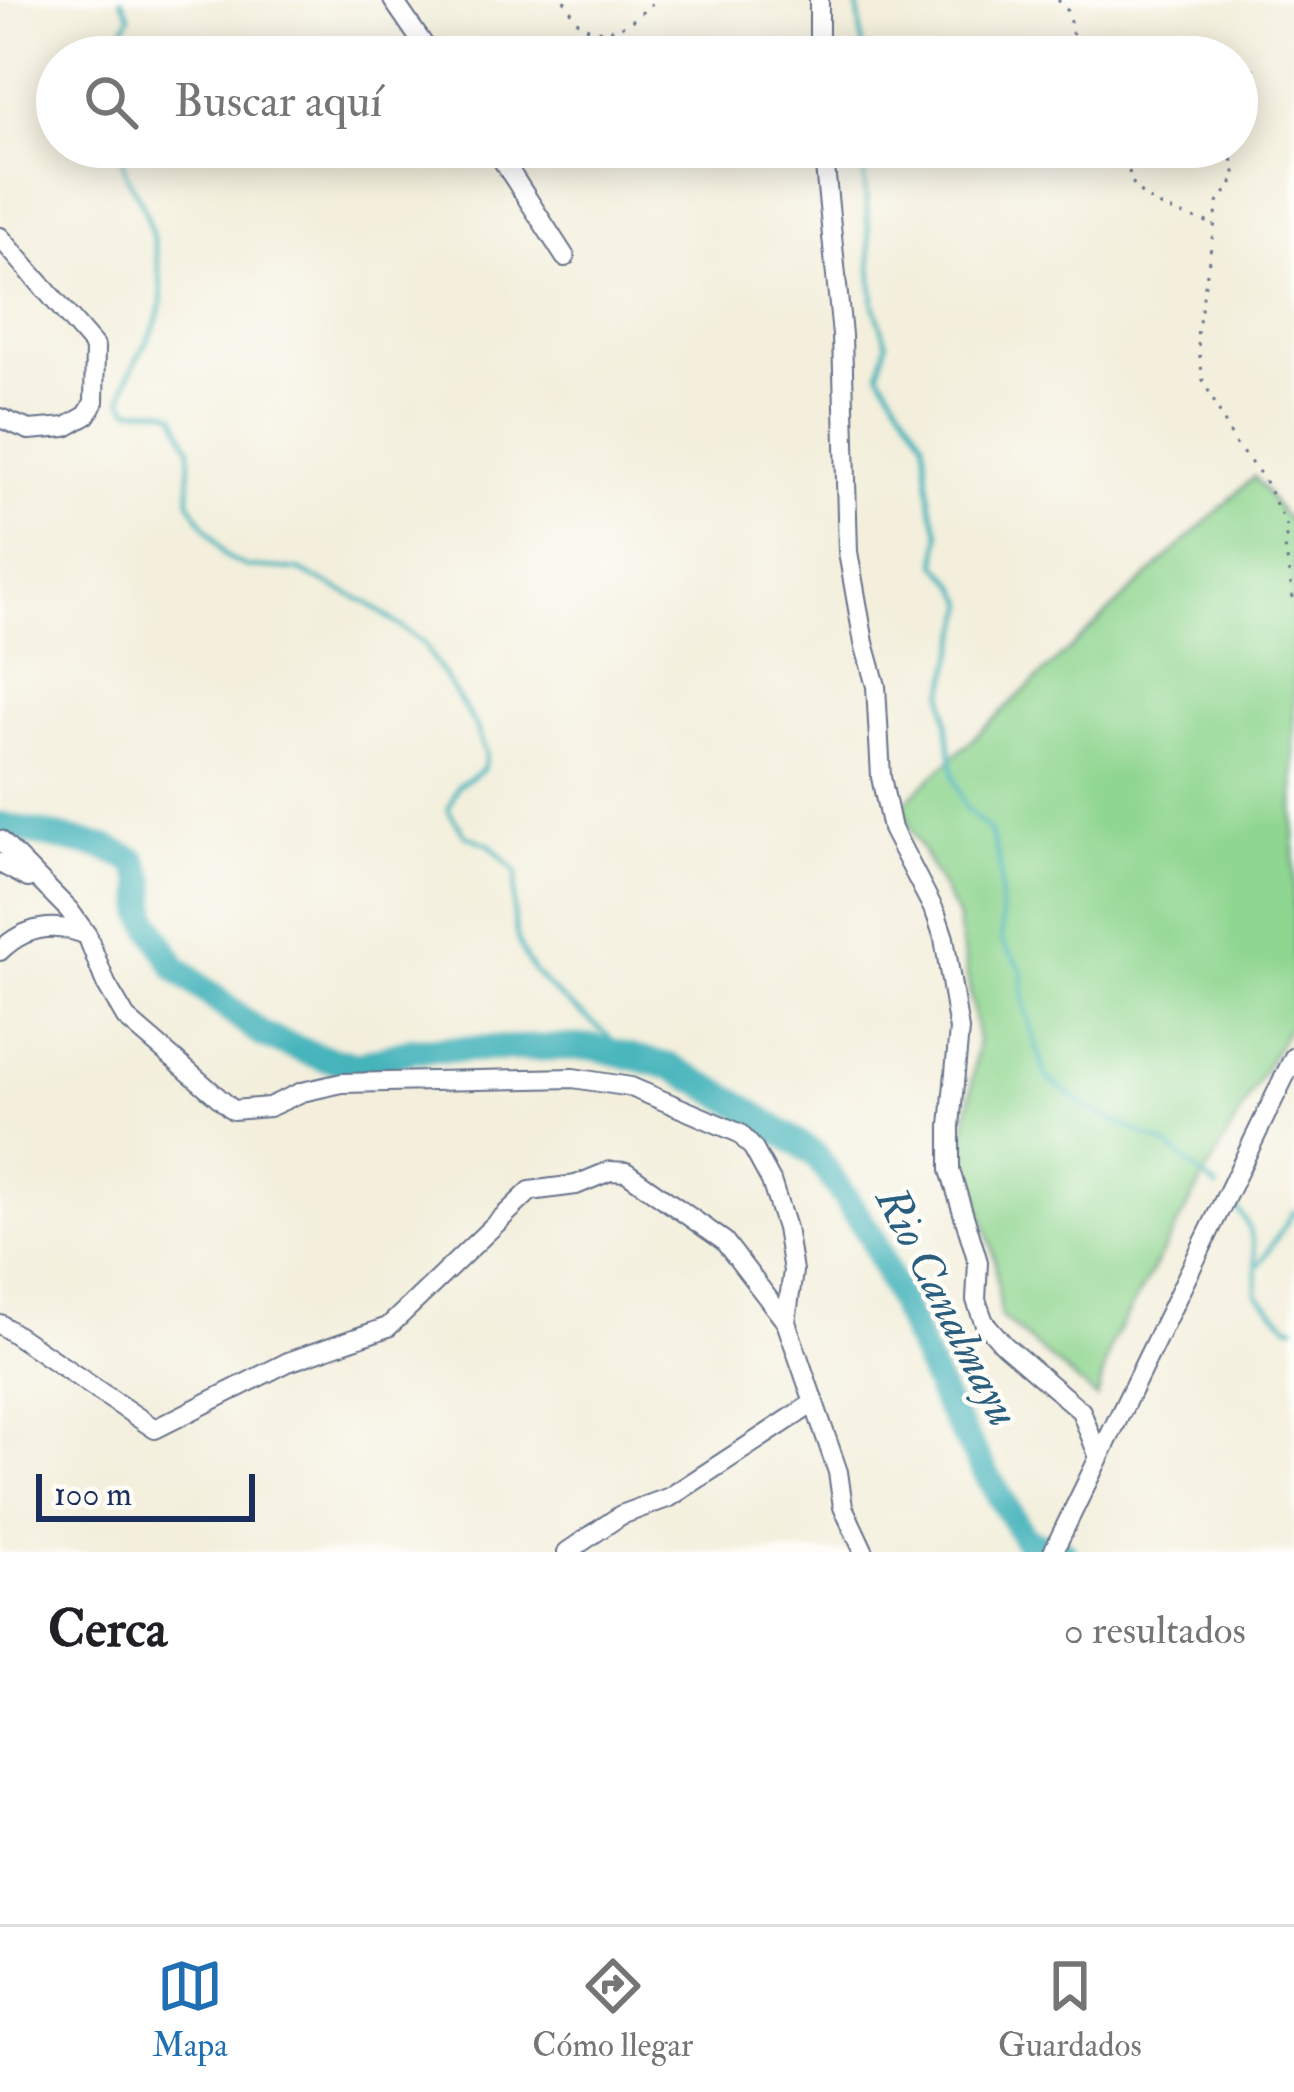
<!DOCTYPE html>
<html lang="es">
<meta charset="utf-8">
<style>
:root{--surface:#fff;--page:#f2f2f2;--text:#202124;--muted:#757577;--line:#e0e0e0;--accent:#1f6fb2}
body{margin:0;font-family:"IM FELL Double Pica",serif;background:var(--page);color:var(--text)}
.scale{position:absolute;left:36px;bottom:30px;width:219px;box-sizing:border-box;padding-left:12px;border:6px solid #1b2f5e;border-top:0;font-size:33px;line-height:42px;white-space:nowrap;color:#1b2f5e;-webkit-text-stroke:9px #fdfcf7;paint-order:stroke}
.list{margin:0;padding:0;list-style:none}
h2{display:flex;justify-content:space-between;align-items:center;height:156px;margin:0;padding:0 48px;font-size:51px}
h2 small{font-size:39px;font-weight:400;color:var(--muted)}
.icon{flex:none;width:66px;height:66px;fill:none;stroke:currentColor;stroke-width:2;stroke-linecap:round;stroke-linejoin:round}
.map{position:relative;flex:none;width:1294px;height:1552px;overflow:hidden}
.search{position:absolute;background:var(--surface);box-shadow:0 6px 30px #0003;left:36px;right:36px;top:36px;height:132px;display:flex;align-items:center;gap:30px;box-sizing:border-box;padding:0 42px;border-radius:66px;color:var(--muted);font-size:45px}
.sheet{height:372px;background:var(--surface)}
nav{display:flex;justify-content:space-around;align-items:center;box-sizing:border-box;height:168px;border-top:3px solid var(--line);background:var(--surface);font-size:33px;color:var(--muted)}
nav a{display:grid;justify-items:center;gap:6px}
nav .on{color:var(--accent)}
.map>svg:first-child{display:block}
.green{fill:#8fd690;stroke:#558277;stroke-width:3}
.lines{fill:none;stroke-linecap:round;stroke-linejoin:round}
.stream{stroke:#44b4bb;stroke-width:4.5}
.river{stroke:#44b4bb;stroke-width:27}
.minor-casing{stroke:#67728a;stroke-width:22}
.path{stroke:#67728a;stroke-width:3;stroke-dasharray:3 9;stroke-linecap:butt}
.minor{stroke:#fff;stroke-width:18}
.labels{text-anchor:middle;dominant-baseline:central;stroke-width:9;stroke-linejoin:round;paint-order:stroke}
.water-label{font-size:45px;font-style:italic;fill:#295e7f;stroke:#fdfcf7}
</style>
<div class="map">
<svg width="1294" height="1552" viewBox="0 0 1294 1552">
<rect width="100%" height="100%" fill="#fdfcf7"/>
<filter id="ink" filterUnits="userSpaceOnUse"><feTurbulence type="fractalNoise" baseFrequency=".00833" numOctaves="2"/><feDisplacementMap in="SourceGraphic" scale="24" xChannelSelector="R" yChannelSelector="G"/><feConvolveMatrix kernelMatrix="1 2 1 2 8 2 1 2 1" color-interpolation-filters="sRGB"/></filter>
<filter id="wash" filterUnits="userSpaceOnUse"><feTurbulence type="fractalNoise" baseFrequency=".004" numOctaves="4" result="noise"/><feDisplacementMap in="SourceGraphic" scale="48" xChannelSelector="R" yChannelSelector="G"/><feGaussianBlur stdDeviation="2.7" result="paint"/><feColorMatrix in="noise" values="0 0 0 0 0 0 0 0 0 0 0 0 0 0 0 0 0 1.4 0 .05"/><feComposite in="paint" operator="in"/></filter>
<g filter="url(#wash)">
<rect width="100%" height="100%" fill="#f3efdc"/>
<polygon class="green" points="1254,477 1288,521 1294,517 1294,1017 1111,1344 1097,1398 1001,1317 995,1260 963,1146 978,1040 957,916 911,829 904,803"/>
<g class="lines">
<g class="stream">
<polyline points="857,0 864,57"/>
<polyline points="102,57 116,44 130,16 121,0"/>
<path d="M124,147C118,171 134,185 143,206C152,227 164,285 161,306C155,339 125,367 123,400L129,409L166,410L175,415L190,448L189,502L226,557L248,567L298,570L368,603L423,643L477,728L486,755L483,770L458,786L448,810L465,835L490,845L517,873C497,983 569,992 630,1056"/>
<polyline points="862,147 874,305 887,343 879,372 924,440 931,505 940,535 937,564 956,584 967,604 944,693 953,774 965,807 990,831 1000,864 1002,942 1022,969 1025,1007 1046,1077 1087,1108 1168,1146 1217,1188"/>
<path d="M1231,1202C1257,1227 1257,1262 1257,1294L1287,1324L1294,1326"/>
<polyline points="1259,1265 1294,1211"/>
</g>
<polyline class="river" points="0,825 107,848 135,861 144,882 145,915 176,968 262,1035 320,1057 357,1065 413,1050 594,1047 672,1067 734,1101 816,1155 871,1236 945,1403 1026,1541 1063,1552"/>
</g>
</g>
<g filter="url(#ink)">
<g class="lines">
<defs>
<g id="minor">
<polyline points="393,0 432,57"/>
<polyline points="819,0 819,57"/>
<polyline points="494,147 565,257"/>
<polyline points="823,147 842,335 848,552 864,643 876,686 881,777 892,829 936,914 944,938 959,1030 950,1126 950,1170 978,1262 976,1300 984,1322 1004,1345 1081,1411 1098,1455"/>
<polyline points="0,237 95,347 94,402 87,415 66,427 29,430 0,418"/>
<polyline points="0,840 69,910 87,935 106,984 126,1018 233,1110 269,1107 302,1092 342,1083 573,1078 631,1087 739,1133 753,1148 771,1181 786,1228 793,1271 786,1322"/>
<polyline points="0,863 28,878"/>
<path d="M0,951C25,926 55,922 87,935"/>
<polyline points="0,1324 155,1429 288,1362 388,1327 530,1191 576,1185 610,1171 626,1172 724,1241 786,1322 838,1472 843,1507 864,1552"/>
<polyline points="567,1552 621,1515 670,1497 812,1404"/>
<polyline points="1053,1552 1294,1057"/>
</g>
</defs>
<use href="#minor" class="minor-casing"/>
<g class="path">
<path d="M564,0L580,25C614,39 631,23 656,0"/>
<polyline points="1058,0 1068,11 1077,57"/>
<polyline points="584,57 608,33"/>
<polyline points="1237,86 1254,68"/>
<path d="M1126,147C1128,156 1128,167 1130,176C1139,207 1187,215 1213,224"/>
<polyline points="1230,147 1236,177 1218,203 1197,335 1203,380 1236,445 1263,477 1287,527 1285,547 1294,604"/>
</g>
<use href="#minor" class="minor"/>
</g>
</g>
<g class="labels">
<g class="water-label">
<text transform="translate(947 1307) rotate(63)">Rio Canalmayu</text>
</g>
</g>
</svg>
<div class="scale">100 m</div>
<div class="search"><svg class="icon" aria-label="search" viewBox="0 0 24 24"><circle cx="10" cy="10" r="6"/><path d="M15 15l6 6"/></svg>Buscar aquí</div>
</div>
<section class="sheet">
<h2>Cerca<small>0 resultados</small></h2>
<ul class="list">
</ul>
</section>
<nav>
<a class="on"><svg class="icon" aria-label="map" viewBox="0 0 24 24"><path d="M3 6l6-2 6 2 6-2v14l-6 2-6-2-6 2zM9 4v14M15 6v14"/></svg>Mapa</a>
<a><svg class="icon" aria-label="directions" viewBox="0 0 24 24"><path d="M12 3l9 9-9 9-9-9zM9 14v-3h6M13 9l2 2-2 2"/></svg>Cómo llegar</a>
<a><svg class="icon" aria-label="saved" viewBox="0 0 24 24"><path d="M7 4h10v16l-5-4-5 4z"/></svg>Guardados</a>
</nav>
